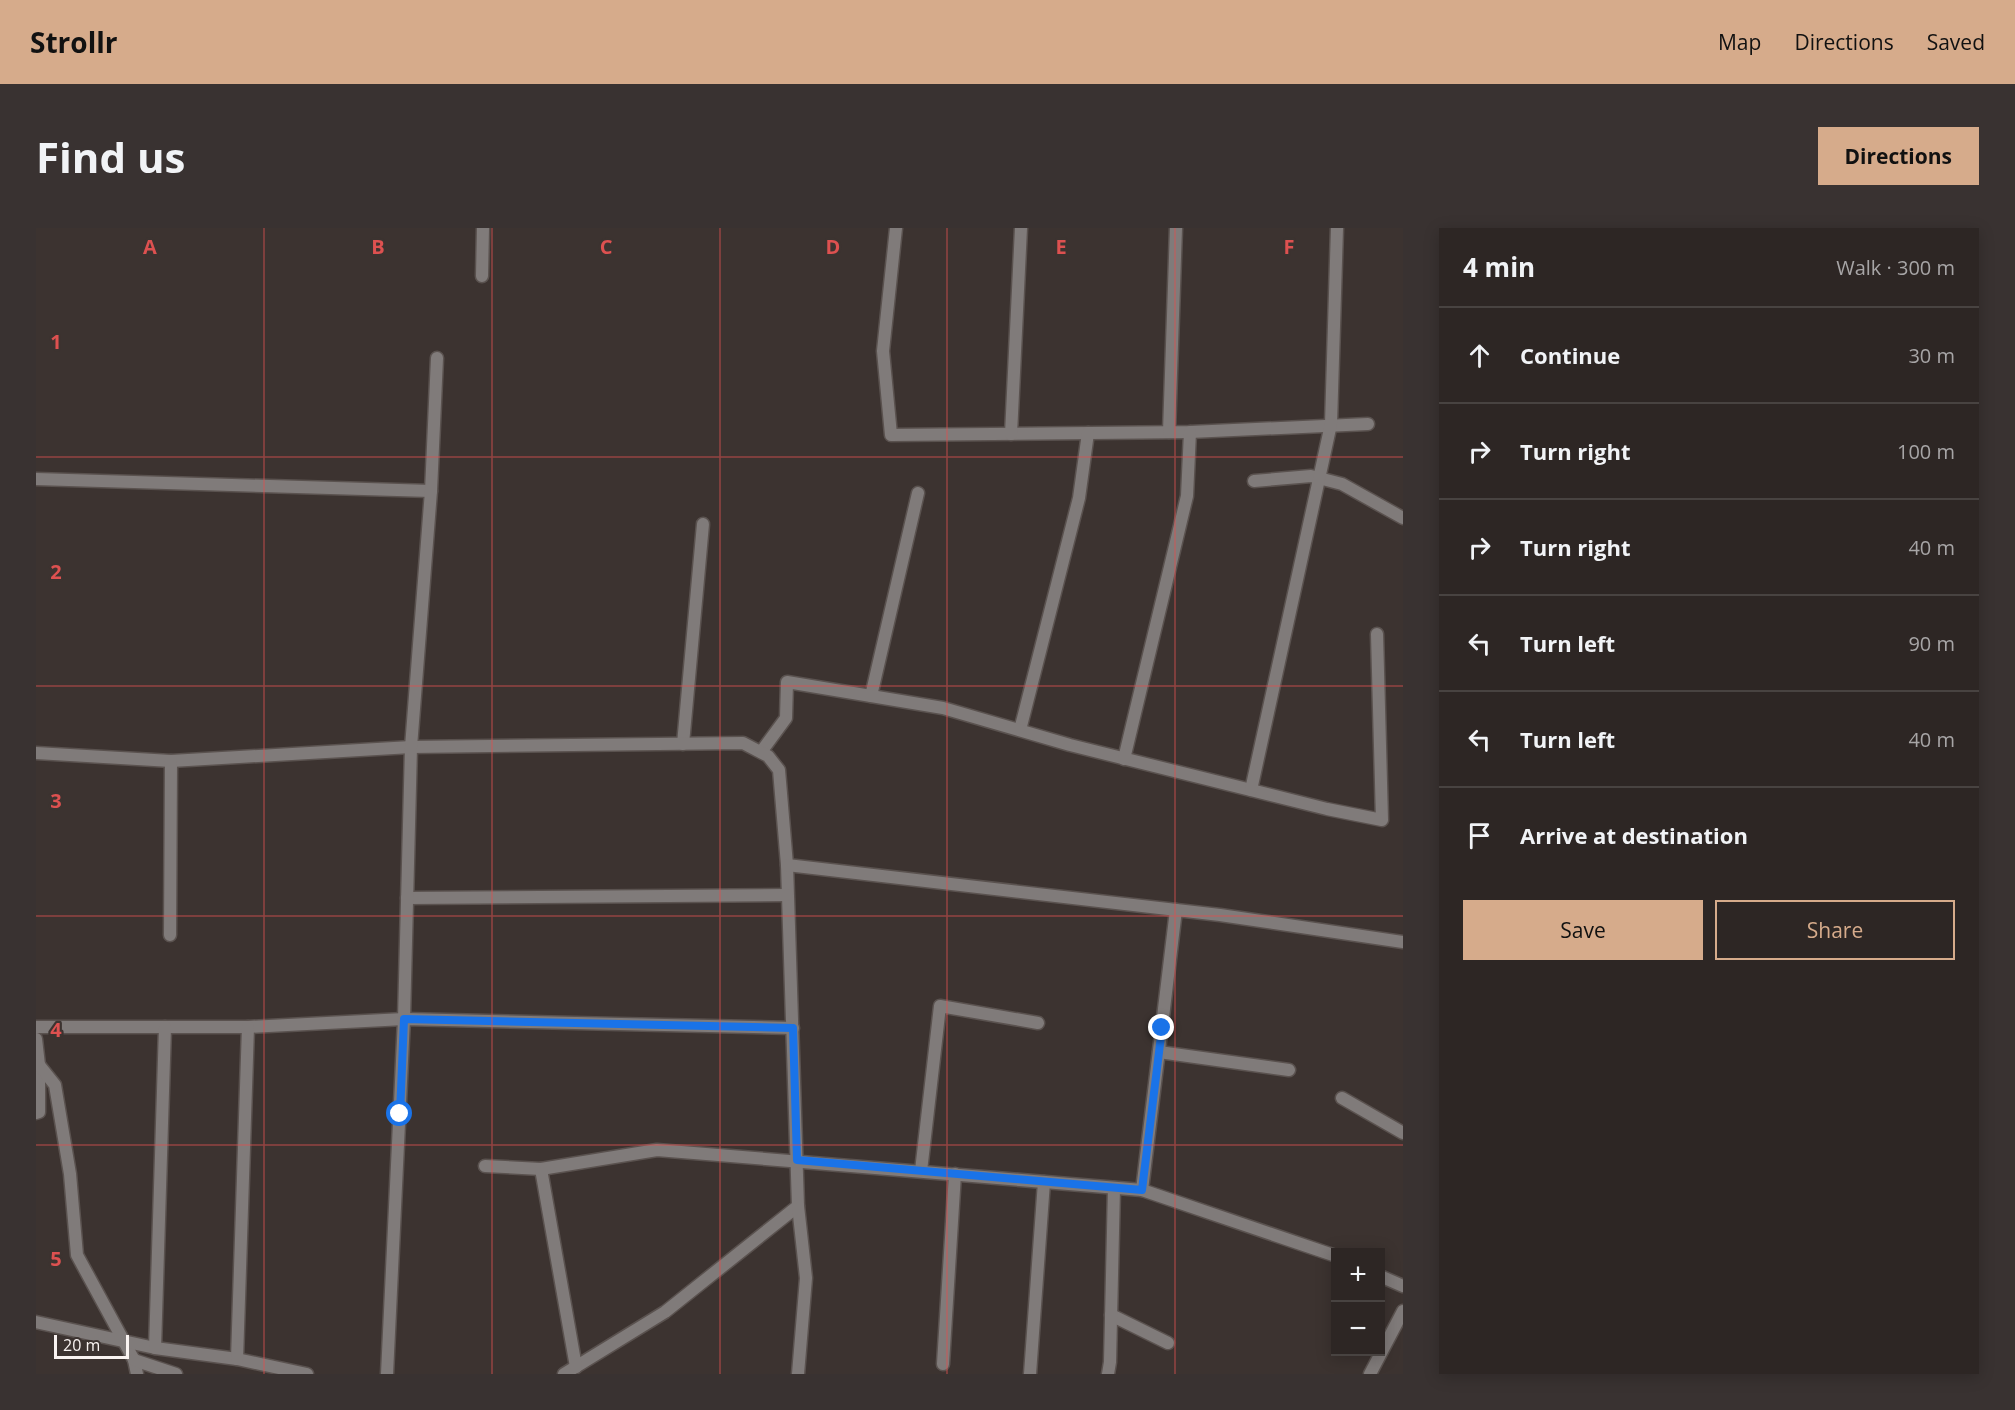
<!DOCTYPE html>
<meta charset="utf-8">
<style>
:root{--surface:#2d2624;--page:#393231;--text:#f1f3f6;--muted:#a7a5a6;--line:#484341;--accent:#d6ab8b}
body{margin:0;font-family:"Open Sans",sans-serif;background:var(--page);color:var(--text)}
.controls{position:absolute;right:18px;bottom:18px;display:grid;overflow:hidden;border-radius:0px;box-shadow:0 3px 15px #0003}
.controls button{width:54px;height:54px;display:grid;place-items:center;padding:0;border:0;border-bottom:2px solid var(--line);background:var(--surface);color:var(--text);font:30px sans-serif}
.scale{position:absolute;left:18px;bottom:15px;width:75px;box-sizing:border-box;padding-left:6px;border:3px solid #f9f3f1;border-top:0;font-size:16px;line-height:21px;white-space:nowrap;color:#f9f3f1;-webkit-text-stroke:4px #3c3330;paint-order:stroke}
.stop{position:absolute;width:18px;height:18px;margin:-14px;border:4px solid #1a73e8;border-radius:50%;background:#fff}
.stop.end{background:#1a73e8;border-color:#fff;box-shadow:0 2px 6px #0008}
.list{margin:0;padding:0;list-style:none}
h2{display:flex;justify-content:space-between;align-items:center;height:78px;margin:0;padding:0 24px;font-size:26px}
h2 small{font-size:20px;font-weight:400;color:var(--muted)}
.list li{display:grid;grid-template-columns:39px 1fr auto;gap:18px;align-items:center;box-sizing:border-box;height:96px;padding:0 24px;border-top:2px solid var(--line)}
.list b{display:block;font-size:22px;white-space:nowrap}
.list em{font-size:20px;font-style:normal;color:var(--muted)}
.actions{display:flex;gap:12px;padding:18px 24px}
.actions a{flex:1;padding:14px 0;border:2px solid var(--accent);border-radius:0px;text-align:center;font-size:21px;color:var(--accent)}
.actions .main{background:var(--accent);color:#111}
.icon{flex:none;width:33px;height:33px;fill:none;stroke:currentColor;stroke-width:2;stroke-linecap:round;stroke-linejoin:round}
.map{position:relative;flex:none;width:1367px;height:1146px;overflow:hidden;border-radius:0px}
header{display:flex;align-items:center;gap:36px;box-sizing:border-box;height:84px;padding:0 30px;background:var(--accent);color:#111}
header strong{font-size:28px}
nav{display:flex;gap:33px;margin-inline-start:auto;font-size:21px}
.intro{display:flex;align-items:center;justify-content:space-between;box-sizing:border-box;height:144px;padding:0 36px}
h1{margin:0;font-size:42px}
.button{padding:15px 27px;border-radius:0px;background:var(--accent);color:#111;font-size:21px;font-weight:700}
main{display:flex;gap:36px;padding:0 36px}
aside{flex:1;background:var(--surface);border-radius:0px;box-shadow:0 3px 15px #0003}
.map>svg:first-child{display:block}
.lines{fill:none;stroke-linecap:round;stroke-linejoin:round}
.minor-casing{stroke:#5a524f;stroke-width:15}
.minor{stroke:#807b7a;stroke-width:12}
.route{stroke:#1a73e8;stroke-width:8}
.grid{fill:none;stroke:#dd5150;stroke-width:1.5;stroke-opacity:0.55}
.grid-label{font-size:20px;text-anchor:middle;font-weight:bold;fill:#dd5150;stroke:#3c3330;stroke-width:4.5;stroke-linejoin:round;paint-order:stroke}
</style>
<header>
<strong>Strollr</strong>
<nav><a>Map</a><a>Directions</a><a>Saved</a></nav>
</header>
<div class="intro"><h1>Find us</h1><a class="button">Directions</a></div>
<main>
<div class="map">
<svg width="1367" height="1146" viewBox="0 0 1367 1146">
<rect width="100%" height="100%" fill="#3c3330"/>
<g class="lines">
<defs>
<g id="minor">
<polyline points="860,0 847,123 855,207 1154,204 1332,196"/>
<polyline points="446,48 447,0"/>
<polyline points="1133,204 1140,0"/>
<polyline points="975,206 985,0"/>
<polyline points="0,251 395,263"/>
<polyline points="1218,253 1275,248 1306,256 1367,290"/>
<polyline points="835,468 882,265"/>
<polyline points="984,502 1043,270 1052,205"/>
<polyline points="647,516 667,296"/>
<polyline points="725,524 750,490 751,454 907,480 1034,517 1291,581 1346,592 1341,406"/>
<polyline points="0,525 135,533 375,519 707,515 732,528 743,542 751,637 762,978 629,1084 528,1146"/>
<polyline points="1088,531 1151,268 1154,204"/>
<polyline points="1215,562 1295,196 1301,0"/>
<polyline points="751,637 1184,687 1367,714"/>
<polyline points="371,670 751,667"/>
<polyline points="134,707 135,533"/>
<polyline points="0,799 212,799 368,791 757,800"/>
<polyline points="0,811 3,837 3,884 0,885"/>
<polyline points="1123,824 1253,842"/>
<polyline points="3,837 19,857 34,946 41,1027 98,1132 101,1146"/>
<polyline points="1306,870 1367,905"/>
<polyline points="449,938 505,941 621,922 1106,962 1300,1028"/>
<polyline points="505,941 540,1139"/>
<polyline points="885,943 904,778 1002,795"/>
<polyline points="1106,962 1140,682"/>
<polyline points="1344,1048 1367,1058"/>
<polyline points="1075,1087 1132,1115"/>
<polyline points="0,1094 119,1120 201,1131 271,1146"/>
<polyline points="119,1120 129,799"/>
<polyline points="201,1131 212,799"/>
<polyline points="98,1132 140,1146"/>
<polyline points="907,1136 919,946"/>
<polyline points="351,1146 368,791 375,519 395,263 401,130"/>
<polyline points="762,1146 770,1050 762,978"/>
<polyline points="994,1146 1008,954"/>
<polyline points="1072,1146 1074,1134 1078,960"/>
<polyline points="1334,1146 1367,1083"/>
</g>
</defs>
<use href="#minor" class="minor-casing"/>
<use href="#minor" class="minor"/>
</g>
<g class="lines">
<polyline class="route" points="364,886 368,791 757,800 761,932 1106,962 1126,800"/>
</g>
<path class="grid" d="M228,0V1146M456,0V1146M684,0V1146M911,0V1146M1139,0V1146M0,229H1367M0,458H1367M0,688H1367M0,917H1367"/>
<g class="grid-label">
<text x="114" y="26">A</text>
<text x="342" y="26">B</text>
<text x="570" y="26">C</text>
<text x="797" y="26">D</text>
<text x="1025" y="26">E</text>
<text x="1253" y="26">F</text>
<text x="20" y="121">1</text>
<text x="20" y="351">2</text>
<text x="20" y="580">3</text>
<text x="20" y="809">4</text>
<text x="20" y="1038">5</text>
</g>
</svg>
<div class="controls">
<button>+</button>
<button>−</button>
</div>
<div class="scale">20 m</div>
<div class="stop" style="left:364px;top:886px"></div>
<div class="stop end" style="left:1126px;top:800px"></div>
</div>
<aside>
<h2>4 min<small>Walk · 300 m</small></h2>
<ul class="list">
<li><svg class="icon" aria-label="ahead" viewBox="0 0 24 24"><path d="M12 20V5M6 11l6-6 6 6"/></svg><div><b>Continue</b></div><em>30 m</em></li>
<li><svg class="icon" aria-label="right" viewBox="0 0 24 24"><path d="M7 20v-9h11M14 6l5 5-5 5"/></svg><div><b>Turn right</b></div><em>100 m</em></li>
<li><svg class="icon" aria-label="right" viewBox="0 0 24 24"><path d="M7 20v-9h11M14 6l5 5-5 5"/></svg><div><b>Turn right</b></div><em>40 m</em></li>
<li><svg class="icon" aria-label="left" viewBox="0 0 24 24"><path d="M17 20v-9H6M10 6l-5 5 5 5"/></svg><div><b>Turn left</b></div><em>90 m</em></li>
<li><svg class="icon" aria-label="left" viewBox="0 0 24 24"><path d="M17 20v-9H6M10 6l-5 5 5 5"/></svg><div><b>Turn left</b></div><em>40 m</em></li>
<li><svg class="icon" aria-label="arrive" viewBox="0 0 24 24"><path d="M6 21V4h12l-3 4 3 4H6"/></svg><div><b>Arrive at destination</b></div></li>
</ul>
<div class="actions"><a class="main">Save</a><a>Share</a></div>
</aside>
</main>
